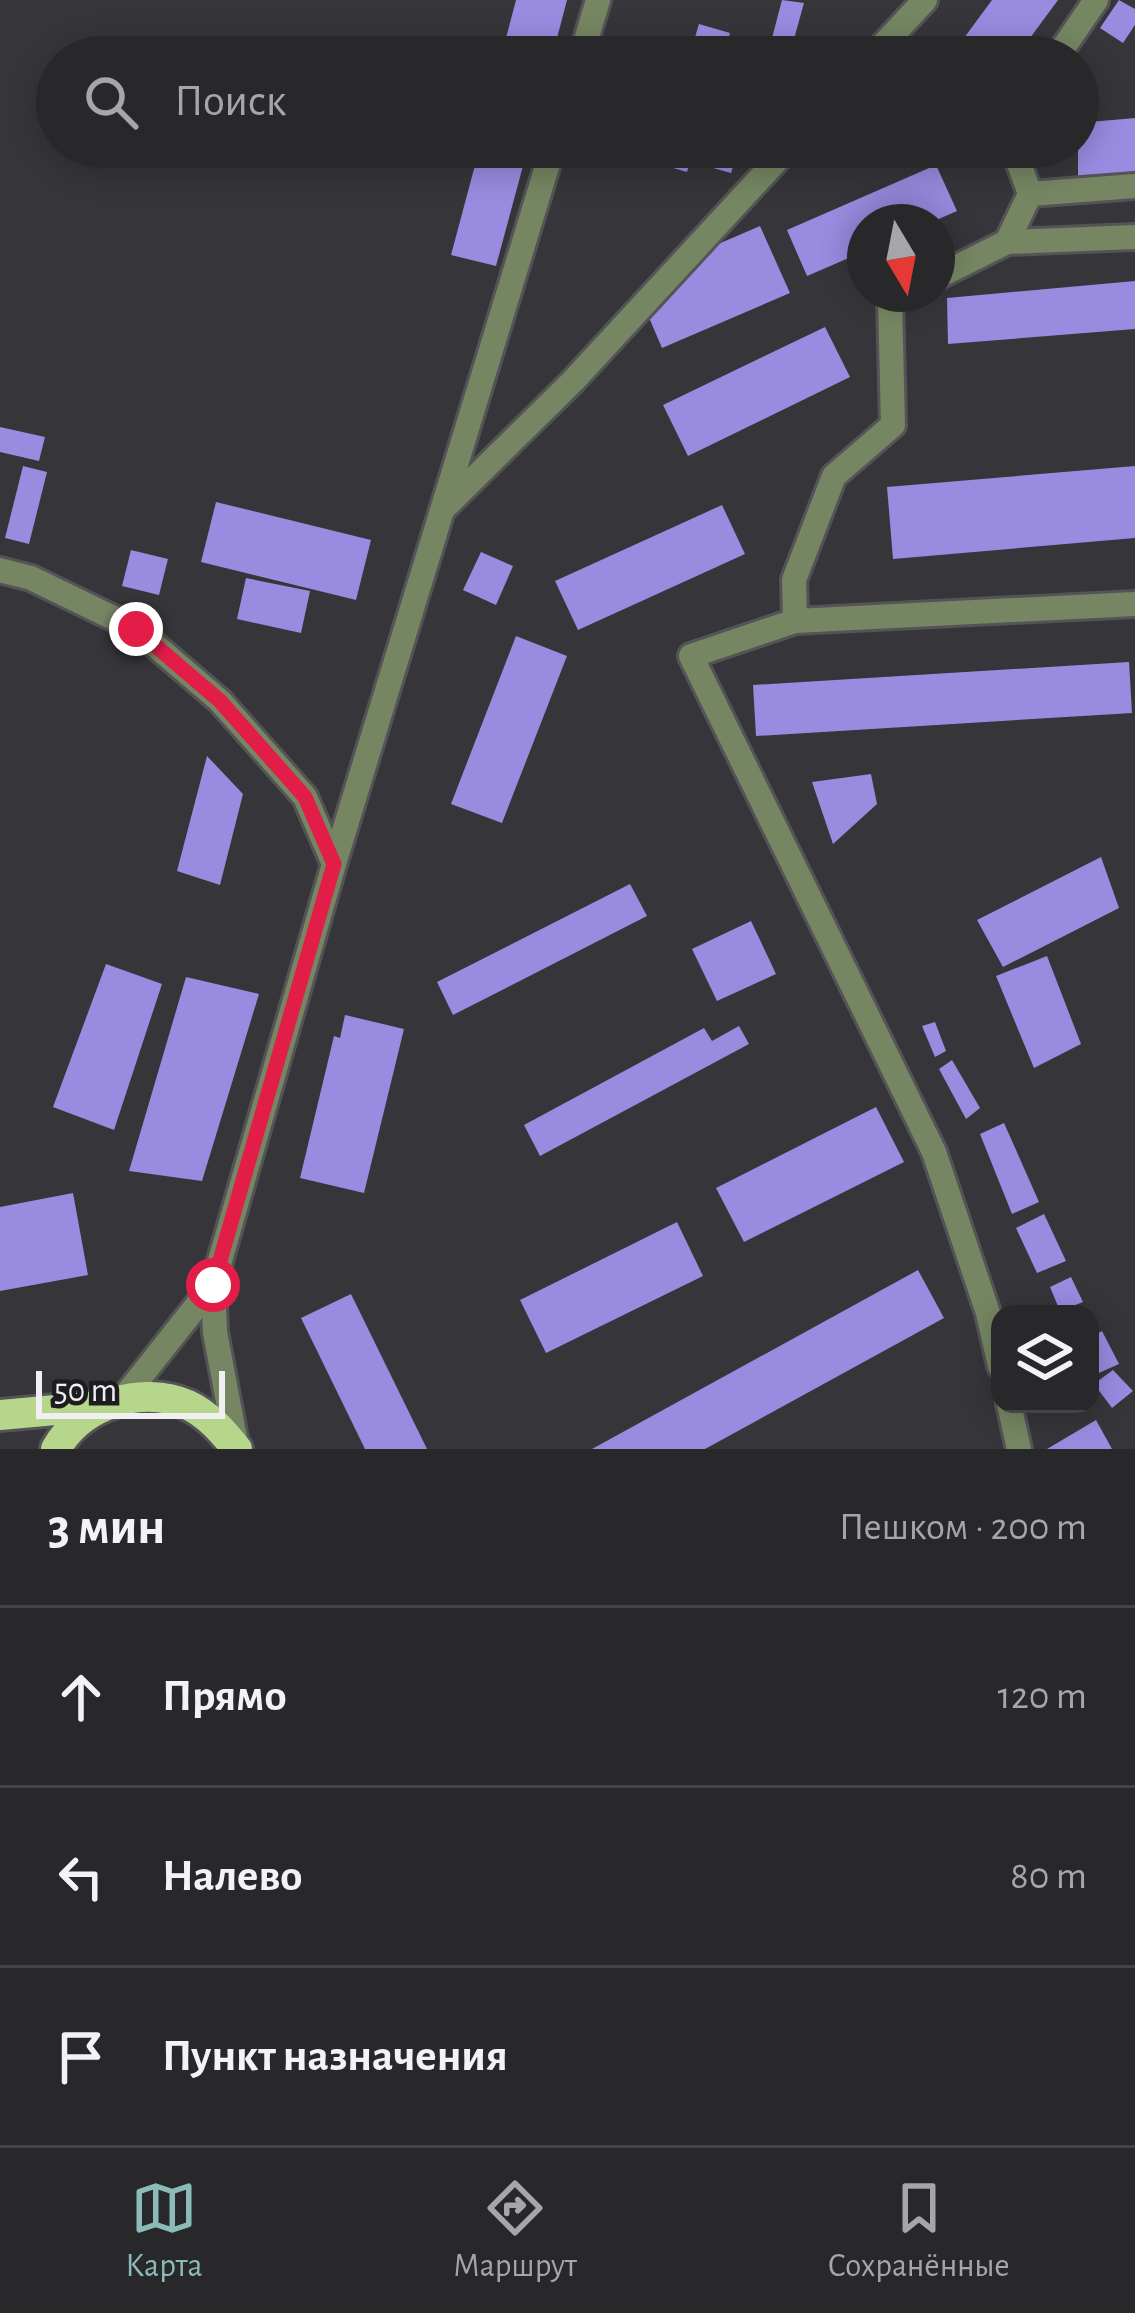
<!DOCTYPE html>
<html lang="ru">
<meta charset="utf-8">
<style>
:root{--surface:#28282b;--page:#303033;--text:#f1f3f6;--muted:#a5a6a9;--line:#444447;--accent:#8bbbb9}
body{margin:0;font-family:"Alegreya Sans",sans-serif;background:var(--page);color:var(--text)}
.controls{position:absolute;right:36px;bottom:36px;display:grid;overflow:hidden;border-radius:24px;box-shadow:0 6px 30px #0003}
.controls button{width:108px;height:108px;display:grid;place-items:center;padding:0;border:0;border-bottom:3px solid var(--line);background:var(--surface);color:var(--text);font:60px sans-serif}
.compass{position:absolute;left:847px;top:204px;width:108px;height:108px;border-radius:50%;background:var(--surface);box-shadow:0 6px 30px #0003;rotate:170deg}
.scale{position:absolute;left:36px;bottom:30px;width:189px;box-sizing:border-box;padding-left:12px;border:6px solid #f0f0f2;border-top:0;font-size:33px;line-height:42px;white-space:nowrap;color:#f0f0f2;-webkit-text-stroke:9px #1d1d1f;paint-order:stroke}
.stop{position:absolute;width:36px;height:36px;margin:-27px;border:9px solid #e11d48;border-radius:50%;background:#fff}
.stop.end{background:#e11d48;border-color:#fff;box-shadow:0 3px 12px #0008}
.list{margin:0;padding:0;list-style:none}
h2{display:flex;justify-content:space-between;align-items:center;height:156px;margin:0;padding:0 48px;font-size:51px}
h2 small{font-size:39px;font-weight:400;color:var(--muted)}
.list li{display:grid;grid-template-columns:78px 1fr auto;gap:36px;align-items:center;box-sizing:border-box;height:180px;padding:0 48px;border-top:3px solid var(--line)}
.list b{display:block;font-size:45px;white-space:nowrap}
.list em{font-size:39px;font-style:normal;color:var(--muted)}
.icon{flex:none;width:66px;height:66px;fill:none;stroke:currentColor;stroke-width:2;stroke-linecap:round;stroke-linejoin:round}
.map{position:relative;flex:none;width:1135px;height:1449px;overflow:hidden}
.search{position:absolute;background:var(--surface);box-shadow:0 6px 30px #0003;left:36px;right:36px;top:36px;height:132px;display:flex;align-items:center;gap:30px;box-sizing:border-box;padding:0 42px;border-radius:66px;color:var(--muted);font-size:45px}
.sheet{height:696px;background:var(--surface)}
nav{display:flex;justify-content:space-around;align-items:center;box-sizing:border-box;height:168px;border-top:3px solid var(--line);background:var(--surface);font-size:33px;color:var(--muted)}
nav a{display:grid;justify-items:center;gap:6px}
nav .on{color:var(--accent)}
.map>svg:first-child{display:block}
.building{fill:#998be0}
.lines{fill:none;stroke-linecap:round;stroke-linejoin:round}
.minor-casing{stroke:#545357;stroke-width:30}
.tertiary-casing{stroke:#545357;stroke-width:30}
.primary-casing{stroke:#545357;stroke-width:36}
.minor{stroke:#768662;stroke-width:24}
.tertiary{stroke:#768662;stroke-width:24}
.primary{stroke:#b5d68b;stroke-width:30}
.route{stroke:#e11d48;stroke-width:15}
</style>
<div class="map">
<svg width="1135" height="1449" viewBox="0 0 1135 1449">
<rect width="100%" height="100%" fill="#363539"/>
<g class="building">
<polygon points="516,0 567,0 552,57 501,57"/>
<polygon points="782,0 804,3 789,57 767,57"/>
<polygon points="992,0 1058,0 1016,57 950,57"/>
<polygon points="1119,0 1135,9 1135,25 1123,43 1100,28"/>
<polygon points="699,24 730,33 723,57 689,57"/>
<polygon points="1135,118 1135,178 1078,183 1078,123"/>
<polygon points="661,147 695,147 687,172 656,163"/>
<polygon points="720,147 749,147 746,157 737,154 731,173 713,168"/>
<polygon points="478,154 523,166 496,266 451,255"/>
<polygon points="936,165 957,211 932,222 865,222 865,251 807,276 787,230"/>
<polygon points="760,226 790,293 662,348 647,313 716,245"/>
<polygon points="1135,281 1135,329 948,344 947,298"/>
<polygon points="825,327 850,377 688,456 663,405"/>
<polygon points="0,427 45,437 39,461 0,452"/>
<polygon points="23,466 47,472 29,544 5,538"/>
<polygon points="1135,466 1135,538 893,559 887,487"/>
<polygon points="216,502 371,540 356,600 201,562"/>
<polygon points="722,505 745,554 578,630 555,581"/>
<polygon points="131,550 168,559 159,595 122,586"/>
<polygon points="481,552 513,566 496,605 463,590"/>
<polygon points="246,578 310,591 301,633 237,619"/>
<polygon points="516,636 567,656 502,823 451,804"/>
<polygon points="1129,662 1132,713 756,736 753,685"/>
<polygon points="207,756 243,794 220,885 177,871"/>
<polygon points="871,774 877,804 833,844 812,782"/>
<polygon points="1101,857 1119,908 1003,967 977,920"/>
<polygon points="630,884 647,916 453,1015 437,982"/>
<polygon points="751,921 776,974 717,1001 692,949"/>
<polygon points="1047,956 1081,1044 1034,1068 996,976"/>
<polygon points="106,964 162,984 114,1130 53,1107"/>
<polygon points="186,977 259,994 202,1181 129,1171"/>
<polygon points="345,1015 404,1029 364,1193 300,1178 334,1036 340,1038"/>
<polygon points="935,1022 946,1051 935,1057 922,1026"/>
<polygon points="739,1026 749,1044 540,1156 524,1125 704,1028 712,1041"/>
<polygon points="952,1060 980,1108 966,1119 939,1069"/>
<polygon points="876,1107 904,1162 744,1242 716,1188"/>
<polygon points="1004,1123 1039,1202 1012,1214 980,1134"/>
<polygon points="73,1193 88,1275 0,1291 0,1207"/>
<polygon points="1044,1214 1066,1261 1037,1273 1016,1228"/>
<polygon points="677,1222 703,1276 546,1353 520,1300"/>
<polygon points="918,1270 944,1318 705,1449 592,1449"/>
<polygon points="1071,1277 1083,1302 1060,1311 1050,1287"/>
<polygon points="351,1294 427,1449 365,1449 301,1318"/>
<polygon points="1102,1331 1119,1364 1092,1376 1090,1338"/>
<polygon points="1113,1370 1133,1391 1112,1408 1094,1384"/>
<polygon points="1096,1420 1112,1449 1047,1449"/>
</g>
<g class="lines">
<defs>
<g id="minor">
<polyline points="872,57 925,0"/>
<polyline points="1057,57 1096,0"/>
<polyline points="1030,194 1135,186"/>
<polyline points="1007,242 1135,237"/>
<polyline points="937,277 1007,242 1030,194 1013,147"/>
<polyline points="443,509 573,381 789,147"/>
<polyline points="0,570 31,578 136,629 220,701 305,797 334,864"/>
<polyline points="795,621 794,580 834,476 893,425 890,300 902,294"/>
<polyline points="1000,1366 988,1313 934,1152 691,656 795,621 1135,604"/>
<polyline points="1009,1404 1019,1449"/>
</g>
<g id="tertiary">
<polyline points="581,57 598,0"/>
<polyline points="122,1400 213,1285"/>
<polyline points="237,1449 215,1332 213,1285 334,864 553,147"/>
</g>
<g id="primary">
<polyline points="0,1415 99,1406"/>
<path d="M56,1449C81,1404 141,1385 188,1405C209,1415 223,1432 237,1449"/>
</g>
</defs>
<use href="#minor" class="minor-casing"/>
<use href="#tertiary" class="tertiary-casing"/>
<use href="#primary" class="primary-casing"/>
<use href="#minor" class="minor"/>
<use href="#tertiary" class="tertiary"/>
<use href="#primary" class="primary"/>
</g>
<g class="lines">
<polyline class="route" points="136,629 220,701 305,797 334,864 213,1285"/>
</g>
</svg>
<div class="controls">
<button><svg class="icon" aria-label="layers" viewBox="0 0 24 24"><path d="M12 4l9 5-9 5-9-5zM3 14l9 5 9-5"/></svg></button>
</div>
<svg class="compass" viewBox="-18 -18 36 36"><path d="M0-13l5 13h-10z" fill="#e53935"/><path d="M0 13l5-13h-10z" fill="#a5a6a9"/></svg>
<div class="scale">50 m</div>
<div class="stop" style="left:213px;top:1285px"></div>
<div class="stop end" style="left:136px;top:629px"></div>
<div class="search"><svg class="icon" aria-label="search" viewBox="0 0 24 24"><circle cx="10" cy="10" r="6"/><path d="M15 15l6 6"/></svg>Поиск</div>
</div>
<section class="sheet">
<h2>3 мин<small>Пешком · 200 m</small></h2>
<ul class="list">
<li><svg class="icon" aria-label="ahead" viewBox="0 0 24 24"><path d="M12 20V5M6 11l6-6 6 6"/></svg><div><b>Прямо</b></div><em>120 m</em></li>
<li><svg class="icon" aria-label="left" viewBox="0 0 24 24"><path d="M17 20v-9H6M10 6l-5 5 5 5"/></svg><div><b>Налево</b></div><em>80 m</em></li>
<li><svg class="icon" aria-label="arrive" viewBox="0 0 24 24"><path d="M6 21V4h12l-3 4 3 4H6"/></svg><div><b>Пункт назначения</b></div></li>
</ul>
</section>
<nav>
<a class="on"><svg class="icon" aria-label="map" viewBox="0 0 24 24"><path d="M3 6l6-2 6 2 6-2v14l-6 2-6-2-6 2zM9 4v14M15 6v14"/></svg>Карта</a>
<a><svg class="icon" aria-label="directions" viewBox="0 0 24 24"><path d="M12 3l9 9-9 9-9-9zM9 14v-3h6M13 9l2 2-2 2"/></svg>Маршрут</a>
<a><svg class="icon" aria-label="saved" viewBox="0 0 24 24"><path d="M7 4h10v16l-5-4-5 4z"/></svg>Сохранённые</a>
</nav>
